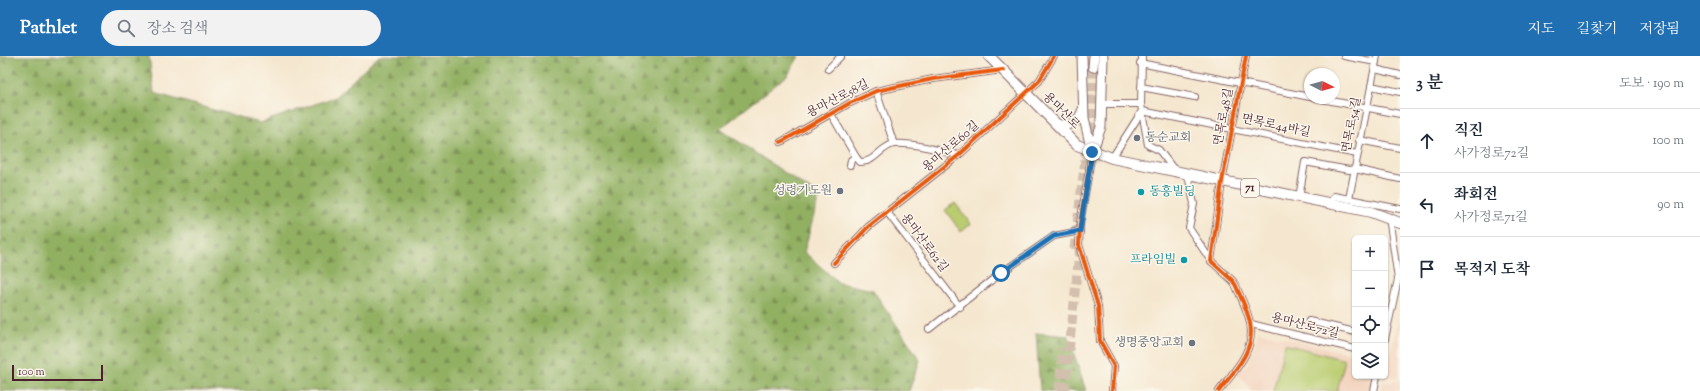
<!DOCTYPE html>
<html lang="ko">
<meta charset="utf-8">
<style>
:root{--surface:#fff;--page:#f2f2f3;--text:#1f2937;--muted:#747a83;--line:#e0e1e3;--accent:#1f6fb2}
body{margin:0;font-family:"Sorts Mill Goudy","Noto Serif KR",serif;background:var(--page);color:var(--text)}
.controls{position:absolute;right:12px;bottom:12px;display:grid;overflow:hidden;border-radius:6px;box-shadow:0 1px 3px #0004}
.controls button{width:36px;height:36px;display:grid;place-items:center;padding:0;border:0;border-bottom:1px solid var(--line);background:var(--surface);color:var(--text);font:20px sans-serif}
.compass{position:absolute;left:1304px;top:12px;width:36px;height:36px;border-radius:50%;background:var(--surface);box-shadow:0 1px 3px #0004;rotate:95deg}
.scale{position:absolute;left:12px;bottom:10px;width:91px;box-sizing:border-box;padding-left:4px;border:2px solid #4a1f2b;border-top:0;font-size:11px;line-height:14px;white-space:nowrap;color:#4a1f2b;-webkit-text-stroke:3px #fbf7ec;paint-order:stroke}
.stop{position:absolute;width:12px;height:12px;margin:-9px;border:3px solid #1f6fb2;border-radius:50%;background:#fff}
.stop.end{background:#1f6fb2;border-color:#fff;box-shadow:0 1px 4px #0008}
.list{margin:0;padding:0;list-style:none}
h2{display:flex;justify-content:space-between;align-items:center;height:52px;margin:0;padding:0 16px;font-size:17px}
h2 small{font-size:13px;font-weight:400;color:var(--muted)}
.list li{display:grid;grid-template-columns:26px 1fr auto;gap:12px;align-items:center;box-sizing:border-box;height:64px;padding:0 16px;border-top:1px solid var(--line)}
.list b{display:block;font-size:15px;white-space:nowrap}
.list p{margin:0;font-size:13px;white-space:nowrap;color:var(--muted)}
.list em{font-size:13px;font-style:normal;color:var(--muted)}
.icon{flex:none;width:22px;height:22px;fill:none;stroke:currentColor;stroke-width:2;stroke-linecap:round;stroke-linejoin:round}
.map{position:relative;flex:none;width:1400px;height:335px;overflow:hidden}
header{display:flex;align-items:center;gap:24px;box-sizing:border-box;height:56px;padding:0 20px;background:var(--accent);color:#fff}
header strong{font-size:19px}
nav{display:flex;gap:22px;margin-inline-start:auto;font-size:14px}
.search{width:280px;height:36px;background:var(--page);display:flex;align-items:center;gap:10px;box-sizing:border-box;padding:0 14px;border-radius:22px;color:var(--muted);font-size:15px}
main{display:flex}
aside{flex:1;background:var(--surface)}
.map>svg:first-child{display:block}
.built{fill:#f3d4bf}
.forest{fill:url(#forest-firs);stroke:#6e6846}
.green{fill:#b9cc6f;stroke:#82764d}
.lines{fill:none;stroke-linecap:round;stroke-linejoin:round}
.secondary-tunnel{stroke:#d3bfae;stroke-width:9;stroke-dasharray:9 4.5;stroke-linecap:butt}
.street-casing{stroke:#866564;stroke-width:8}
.secondary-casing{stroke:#866564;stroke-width:11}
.primary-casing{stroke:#866564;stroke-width:12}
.street{stroke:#fff;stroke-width:6}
.secondary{stroke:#fff;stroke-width:9}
.primary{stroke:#fff;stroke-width:10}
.cycleway-casing{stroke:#fbf7ec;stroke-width:6}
.cycleway{stroke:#e8590c;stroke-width:4}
.route{stroke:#1f6fb2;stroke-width:5}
.worship-dot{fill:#6b7280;stroke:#fbf7ec;stroke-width:1.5}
.culture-dot{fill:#0f9aa8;stroke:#fbf7ec;stroke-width:1.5}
.labels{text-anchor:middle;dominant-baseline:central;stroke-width:3;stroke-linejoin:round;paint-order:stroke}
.shield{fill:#fbf7ec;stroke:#7f6065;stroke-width:1}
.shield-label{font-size:11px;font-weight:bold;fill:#4a1f2b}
.street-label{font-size:12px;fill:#4a1f2b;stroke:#fbf7ec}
.worship-label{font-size:12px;fill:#5b616d;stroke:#fbf7ec;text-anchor:end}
.culture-label{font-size:12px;fill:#0d838f;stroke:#fbf7ec;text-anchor:start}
</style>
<header>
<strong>Pathlet</strong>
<div class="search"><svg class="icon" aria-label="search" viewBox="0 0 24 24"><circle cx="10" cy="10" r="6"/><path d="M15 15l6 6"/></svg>장소 검색</div>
<nav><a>지도</a><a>길찾기</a><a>저장됨</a></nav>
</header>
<main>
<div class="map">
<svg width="1400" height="335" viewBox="0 0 1400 335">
<defs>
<pattern id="forest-firs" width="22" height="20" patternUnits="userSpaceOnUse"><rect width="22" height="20" fill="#92b062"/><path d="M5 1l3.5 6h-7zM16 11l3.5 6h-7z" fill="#798f51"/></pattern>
</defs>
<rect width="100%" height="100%" fill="#fbf7ec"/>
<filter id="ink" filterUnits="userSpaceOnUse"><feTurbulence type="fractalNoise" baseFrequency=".025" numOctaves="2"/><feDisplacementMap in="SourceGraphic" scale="8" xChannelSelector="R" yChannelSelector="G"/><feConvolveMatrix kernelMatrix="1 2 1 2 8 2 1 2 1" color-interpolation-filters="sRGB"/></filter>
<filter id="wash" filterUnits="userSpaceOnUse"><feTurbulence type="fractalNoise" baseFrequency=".012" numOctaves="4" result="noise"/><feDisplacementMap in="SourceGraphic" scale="16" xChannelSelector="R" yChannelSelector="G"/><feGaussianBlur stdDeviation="0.9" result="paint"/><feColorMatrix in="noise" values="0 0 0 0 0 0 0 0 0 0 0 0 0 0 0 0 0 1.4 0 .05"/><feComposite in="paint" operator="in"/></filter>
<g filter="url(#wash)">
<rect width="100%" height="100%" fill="#f5e7cf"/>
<g class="built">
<polygon points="1400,257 1400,321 1383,323 1385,320"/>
<polygon points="1259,276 1355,299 1355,320 1374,320 1371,335 1252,335 1247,327 1237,318 1248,307"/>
<polygon points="1400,324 1400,335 1380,335 1382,326"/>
</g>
<g class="forest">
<polygon points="0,0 149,0 154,37 260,67 335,41 379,0 799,0 788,19 720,73 819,140 804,196 839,227 873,234 920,304 909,335 0,335"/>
<polygon points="1036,277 1068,280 1086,335 1040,335"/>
</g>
<g class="green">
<polygon points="955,147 971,168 961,176 945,154"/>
<polygon points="1285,288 1345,304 1337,335 1273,335"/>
</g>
</g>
<g filter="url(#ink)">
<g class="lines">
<g class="secondary-tunnel">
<polyline points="1092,89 1093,11"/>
<polyline points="1074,193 1087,87"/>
<polyline points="1059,335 1063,292"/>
<polyline points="1065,335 1080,187"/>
</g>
<defs>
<g id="street">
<polyline points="1344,0 1376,6"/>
<polyline points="1140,7 1310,41"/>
<polyline points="828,13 841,0"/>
<polyline points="1375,13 1400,19"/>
<polyline points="1371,30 1400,36"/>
<polyline points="1141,31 1195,41"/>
<polyline points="876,35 894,88"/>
<polyline points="1316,42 1400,58"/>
<polyline points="1102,48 1141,48"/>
<polyline points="831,58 856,101"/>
<polyline points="1359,84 1400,92"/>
<polyline points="781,86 850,47 876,35 933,23 1003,14"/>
<polyline points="1092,96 1080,168 1079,189 1098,250 1100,285 1114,310 1112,335"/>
<polyline points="1112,102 1142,55 1141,48 1142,0"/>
<path d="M850,109L851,104L856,101L860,106C875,107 881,90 894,88C914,86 939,95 959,99"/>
<polyline points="1175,115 1159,94 1148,89 1142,55 1357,98"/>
<polyline points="1188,119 1194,148 1189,172 1211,205"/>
<polyline points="1299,142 1305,106 1349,114 1355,113 1400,123"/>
<polyline points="1349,143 1377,0"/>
<polyline points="1330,148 1334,140 1400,153"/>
<polyline points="887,156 960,251"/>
<polyline points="834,207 868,171 959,99 1039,25 1054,0"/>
<polyline points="1309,265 1355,276"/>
<polyline points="1251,268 1355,293"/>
<polyline points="929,273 1001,217 1054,180 1080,175"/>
<polyline points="1385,283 1398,223 1389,161"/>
<path d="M1219,335C1233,316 1256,295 1250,267C1248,255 1241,242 1236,230L1233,225L1211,205L1222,126L1246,0"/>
<polyline points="1374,335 1377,320"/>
</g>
<g id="secondary">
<polyline points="1082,0 1084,62 1092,96"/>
<polyline points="1093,11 1094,0"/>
<path d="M1055,67C1068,73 1079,66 1083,53"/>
<polyline points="1092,96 1101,71 1103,0"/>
</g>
<polyline id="primary" points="989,0 1077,89 1112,102 1371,156 1400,167"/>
</defs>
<use href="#street" class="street-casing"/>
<use href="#secondary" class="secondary-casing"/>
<use href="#primary" class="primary-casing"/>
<use href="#street" class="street"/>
<use href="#secondary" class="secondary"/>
<use href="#primary" class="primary"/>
<defs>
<g id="cycleway">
<polyline points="781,86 850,47 876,35 933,23 1003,14"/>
<polyline points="1092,96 1080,168 1079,189 1098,250 1100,285 1114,310 1112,335"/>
<polyline points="834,207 868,171 959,99 1039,25 1054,0"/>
<path d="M1219,335C1233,316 1256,295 1250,267C1248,255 1241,242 1236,230L1233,225L1211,205L1222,126L1246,0"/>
</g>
</defs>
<use href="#cycleway" class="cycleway-casing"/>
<use href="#cycleway" class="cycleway"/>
</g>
</g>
<g class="lines" filter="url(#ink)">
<polyline class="route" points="1001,217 1054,180 1080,175 1092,96"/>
</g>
<g class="worship-dot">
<circle cx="1137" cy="82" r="4"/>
<circle cx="840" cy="135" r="4"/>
<circle cx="1192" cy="287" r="4"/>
</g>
<g class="culture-dot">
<circle cx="1141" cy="136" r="4"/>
<circle cx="1184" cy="204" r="4"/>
</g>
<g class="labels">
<rect class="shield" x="1241" y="123" width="18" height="18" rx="3"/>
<g class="shield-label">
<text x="1250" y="132">71</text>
</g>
<g class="street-label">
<text transform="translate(838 43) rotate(-27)">용마산로58길</text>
<text transform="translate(1061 55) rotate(45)">용마산로</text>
<text transform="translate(1224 61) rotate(-79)">면목로48길</text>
<text transform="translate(1352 69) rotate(-79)">면목로54길</text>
<text transform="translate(1276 70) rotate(12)">면목로44바길</text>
<text transform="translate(951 91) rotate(-41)">용마산로60길</text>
<text transform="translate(924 187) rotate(53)">용마산로62길</text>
<text transform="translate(1305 270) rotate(14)">용마산로72길</text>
</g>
<g class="worship-label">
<text x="1145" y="82" text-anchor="start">동순교회</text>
<text x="832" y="135">성령기도원</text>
<text x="1184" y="287">생명중앙교회</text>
</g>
<g class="culture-label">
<text x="1149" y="136">동흥빌딩</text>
<text x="1176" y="204" text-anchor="end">프라임빌</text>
</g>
</g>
</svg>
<div class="controls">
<button>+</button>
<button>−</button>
<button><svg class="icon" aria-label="locate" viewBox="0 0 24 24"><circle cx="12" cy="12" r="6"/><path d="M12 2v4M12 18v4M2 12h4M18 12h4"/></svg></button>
<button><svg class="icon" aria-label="layers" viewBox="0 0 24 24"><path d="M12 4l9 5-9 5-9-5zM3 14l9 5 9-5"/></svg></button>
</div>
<svg class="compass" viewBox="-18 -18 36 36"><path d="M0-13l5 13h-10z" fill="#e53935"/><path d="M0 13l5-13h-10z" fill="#747a83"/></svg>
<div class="scale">100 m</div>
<div class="stop" style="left:1001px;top:217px"></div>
<div class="stop end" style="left:1092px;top:96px"></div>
</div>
<aside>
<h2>3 분<small>도보 · 190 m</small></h2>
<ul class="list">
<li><svg class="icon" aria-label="ahead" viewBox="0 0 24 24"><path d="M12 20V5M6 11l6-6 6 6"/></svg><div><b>직진</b><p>사가정로72길</p></div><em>100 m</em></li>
<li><svg class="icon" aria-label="left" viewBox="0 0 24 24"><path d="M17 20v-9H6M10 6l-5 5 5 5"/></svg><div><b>좌회전</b><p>사가정로71길</p></div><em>90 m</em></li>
<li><svg class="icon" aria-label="arrive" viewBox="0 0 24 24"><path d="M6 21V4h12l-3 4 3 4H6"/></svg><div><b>목적지 도착</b></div></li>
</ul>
</aside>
</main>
